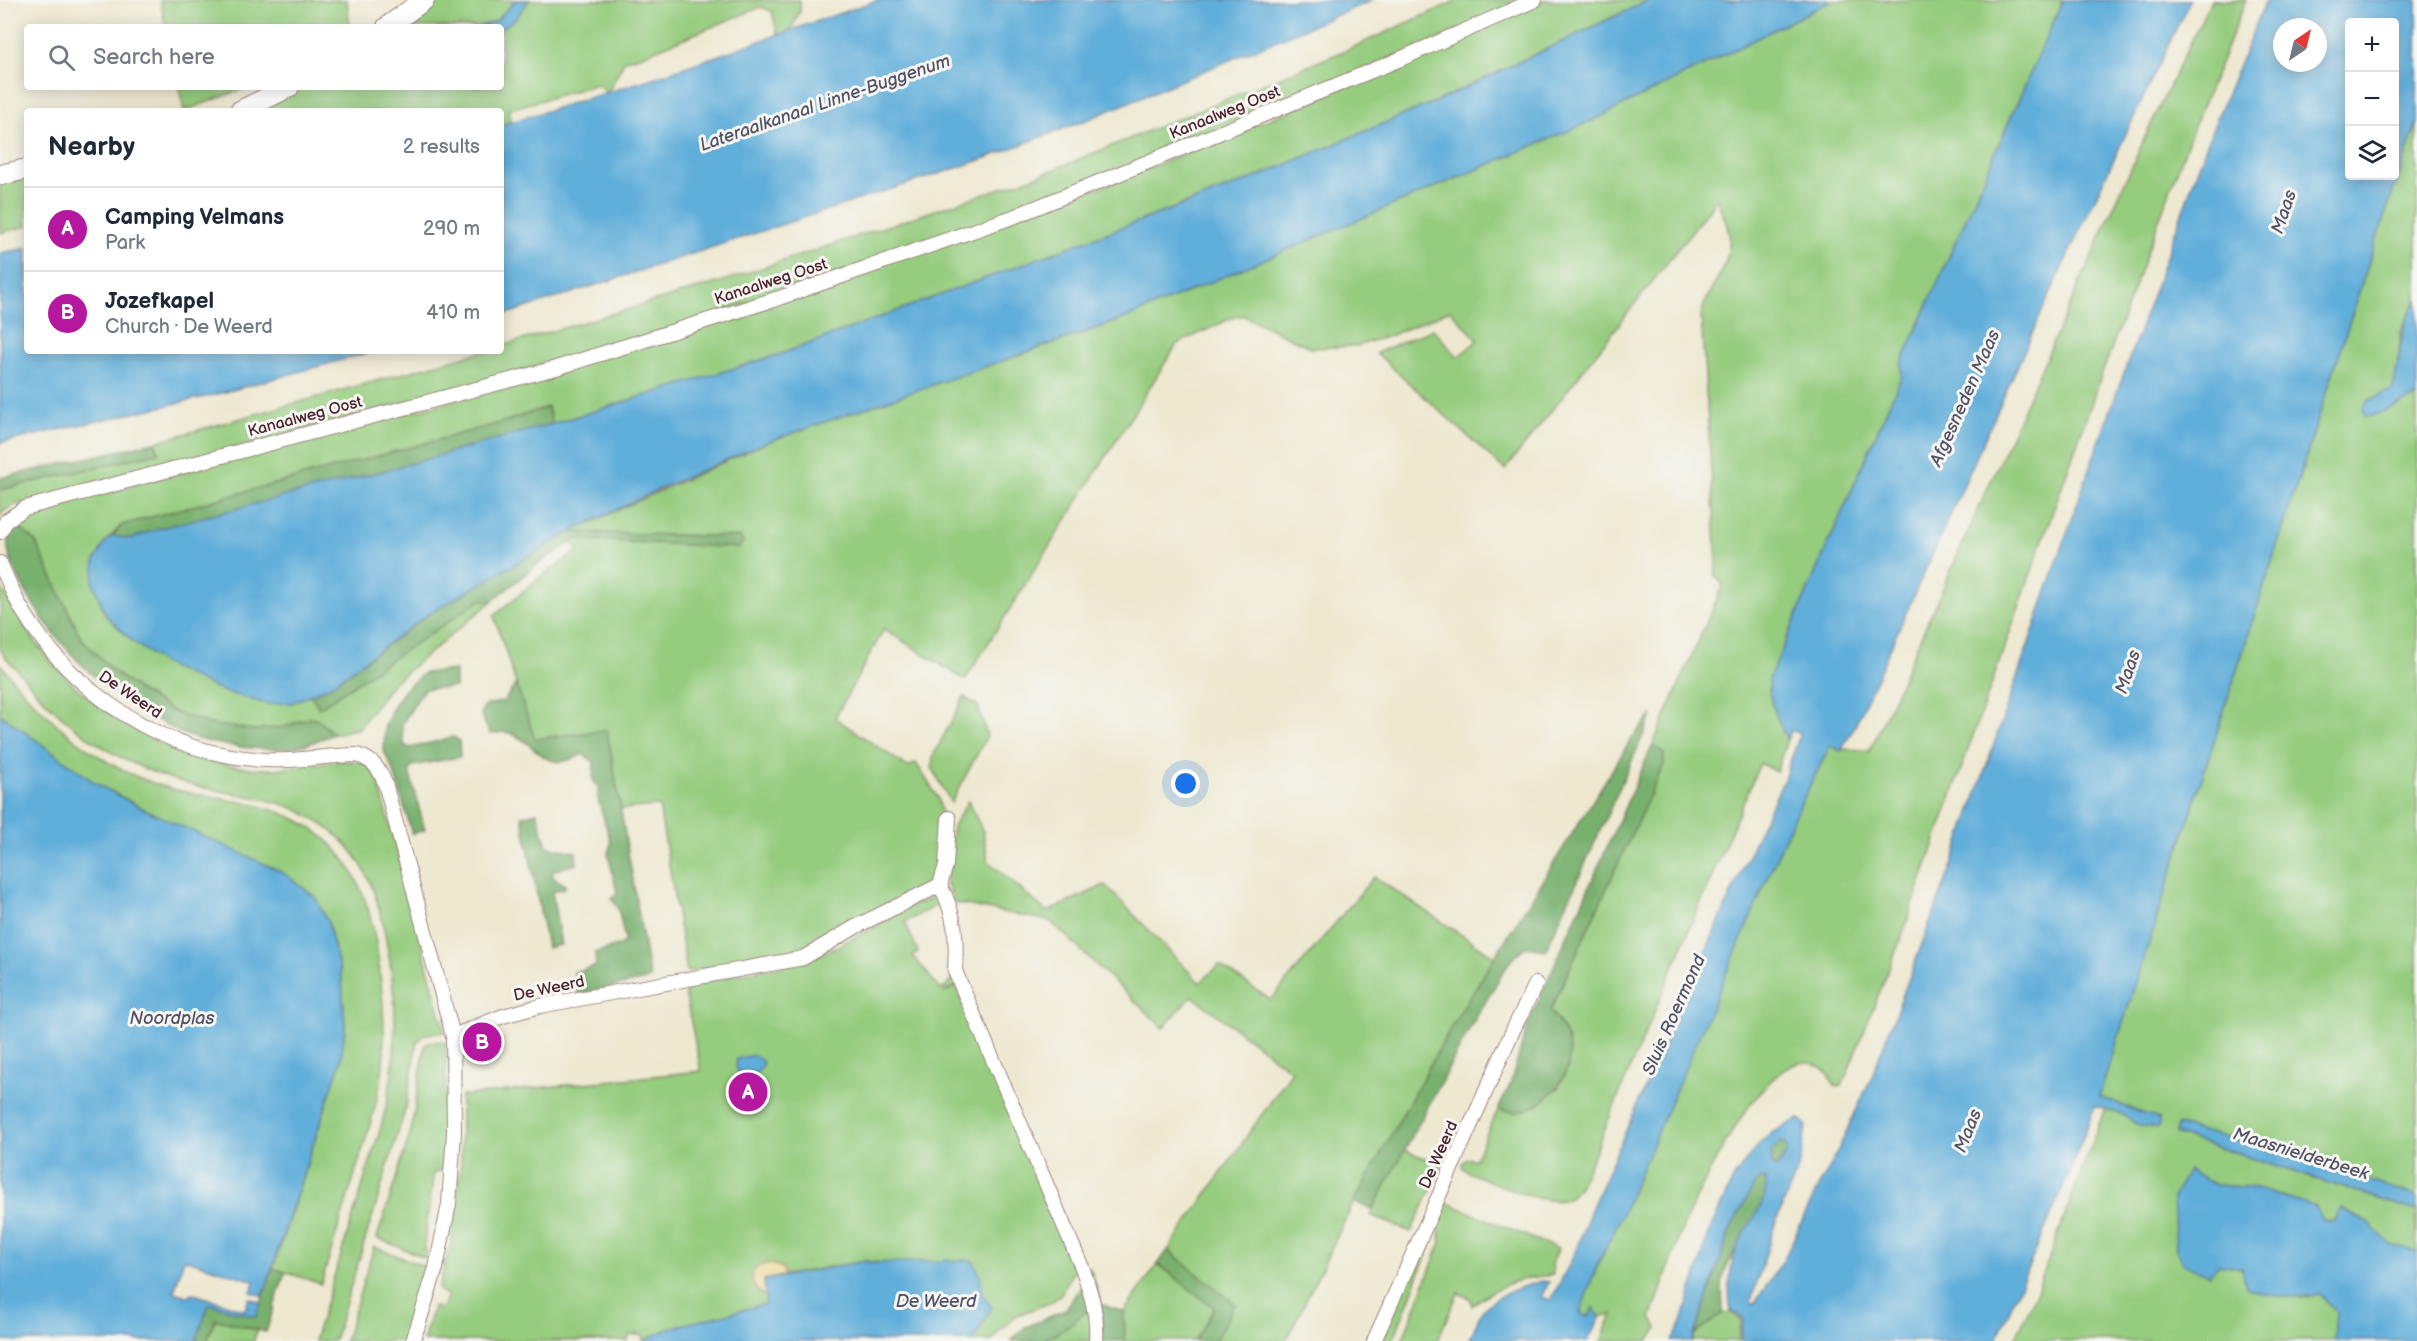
<!DOCTYPE html>
<meta charset="utf-8">
<style>
:root{--surface:#fff;--page:#f6f6f7;--text:#1f2937;--muted:#747a83;--line:#e0e1e3;--accent:#b5179e}
body{margin:0;font-family:"Balsamiq Sans",sans-serif;background:var(--page);color:var(--text)}
.controls{position:absolute;right:18px;top:18px;display:grid;overflow:hidden;border-radius:6px;box-shadow:0 3px 15px #0003}
.controls button{width:54px;height:54px;display:grid;place-items:center;padding:0;border:0;border-bottom:2px solid var(--line);background:var(--surface);color:var(--text);font:30px sans-serif}
.compass{position:absolute;left:2273px;top:18px;width:54px;height:54px;border-radius:50%;background:var(--surface);box-shadow:0 3px 15px #0003;rotate:35deg}
.you{position:absolute;left:1186px;top:784px;width:21px;height:21px;margin:-15px;border:4px solid #fff;border-radius:50%;background:#1a73e8;box-shadow:0 0 0 9px #1a73e833}
.badge{display:grid;place-items:center;width:39px;height:39px;border-radius:50%;background:var(--accent);color:#fff;font-size:20px;font-weight:700}
.pin{position:absolute;translate:-50% -50%;border:3px solid #fff;box-shadow:0 2px 6px #0006}
.list{margin:0;padding:0;list-style:none}
h2{display:flex;justify-content:space-between;align-items:center;height:78px;margin:0;padding:0 24px;font-size:26px}
h2 small{font-size:20px;font-weight:400;color:var(--muted)}
.list li{display:grid;grid-template-columns:39px 1fr auto;gap:18px;align-items:center;box-sizing:border-box;height:84px;padding:0 24px;border-top:2px solid var(--line)}
.list b{display:block;font-size:22px;white-space:nowrap}
.list p{margin:0;font-size:20px;white-space:nowrap;color:var(--muted)}
.list em{font-size:20px;font-style:normal;color:var(--muted)}
.icon{flex:none;width:33px;height:33px;fill:none;stroke:currentColor;stroke-width:2;stroke-linecap:round;stroke-linejoin:round}
.map{position:relative;flex:none;width:2417px;height:1341px;overflow:hidden}
.search{position:absolute;background:var(--surface);box-shadow:0 3px 15px #0003;left:24px;top:24px;width:480px;height:66px;display:flex;align-items:center;gap:15px;box-sizing:border-box;padding:0 21px;border-radius:6px;color:var(--muted);font-size:22px}
.panel{position:absolute;background:var(--surface);box-shadow:0 3px 15px #0003;left:24px;top:108px;width:480px;height:246px;border-radius:6px}
.map>svg:first-child{display:block}
.green{fill:#95cc7e;stroke:#707654;stroke-width:1.5}
.forest{fill:#78b06d;stroke:#61684c;stroke-width:1.5}
.sand{fill:#eeda9e;stroke:#9c7c64;stroke-width:1.5}
.water{fill:#61aeda;stroke:#566682;stroke-width:1.5;fill-rule:evenodd}
.lines{fill:none;stroke-linecap:round;stroke-linejoin:round}
.minor-casing{stroke:#9c847e;stroke-width:16}
.secondary-casing{stroke:#9c847e;stroke-width:22}
.minor{stroke:#fff;stroke-width:14}
.secondary{stroke:#fff;stroke-width:20}
.labels{text-anchor:middle;dominant-baseline:central;stroke-width:6;stroke-linejoin:round;paint-order:stroke}
.street-label{font-size:16px;fill:#4a1f2b;stroke:#f6f6f2}
.water-label{font-size:18px;font-style:italic;fill:#525168;stroke:#f6f6f2}
</style>
<div class="map">
<svg width="2417" height="1341" viewBox="0 0 2417 1341">
<rect width="100%" height="100%" fill="#f6f6f2"/>
<filter id="ink" filterUnits="userSpaceOnUse"><feTurbulence type="fractalNoise" baseFrequency=".0167" numOctaves="2"/><feDisplacementMap in="SourceGraphic" scale="12" xChannelSelector="R" yChannelSelector="G"/><feConvolveMatrix kernelMatrix="1 2 1 2 8 2 1 2 1" color-interpolation-filters="sRGB"/></filter>
<filter id="wash" filterUnits="userSpaceOnUse"><feTurbulence type="fractalNoise" baseFrequency=".008" numOctaves="4" result="noise"/><feDisplacementMap in="SourceGraphic" scale="24" xChannelSelector="R" yChannelSelector="G"/><feGaussianBlur stdDeviation="1.35" result="paint"/><feColorMatrix in="noise" values="0 0 0 0 0 0 0 0 0 0 0 0 0 0 0 0 0 1.4 0 .05"/><feComposite in="paint" operator="in"/></filter>
<g filter="url(#wash)">
<rect width="100%" height="100%" fill="#eee8d0"/>
<g class="green">
<polygon points="160,0 347,0 350,27 166,27"/>
<polygon points="437,0 516,0 496,21 478,27 401,27"/>
<polygon points="529,0 800,0 800,11 790,32 778,36 772,11 761,7 640,56 625,60 607,94 598,84 510,109 510,123 501,125 501,111 257,111 303,87 501,87 501,29 515,19"/>
<path d="M1458,0H1524L1436,40L989,222L638,339L44,500C29,502 7,503 0,517V490L157,453L159,452L155,442L484,351H501V346L717,283L1040,175L1349,49Z"/>
<polygon points="1545,0 1649,0 1444,98 1247,181 781,354 552,424 547,407 500,423 122,525 106,541 93,582 105,614 132,641 291,703 311,695 319,708 482,599 491,602 392,684 359,728 334,734 318,721 301,720 285,727 255,730 214,725 176,713 138,690 111,669 81,638 35,541 15,525 74,501 448,402 1112,183 1311,102"/>
<path d="M1833,0H2063L1904,358L1901,365L1902,375L1770,677L1775,712L1787,740L1776,772L1760,763L1588,1168C1583,1178 1578,1193 1568,1198C1548,1209 1491,1181 1470,1173L1462,1167V1163L1467,1159H1475L1498,1110L1517,1112L1558,1088L1568,1067V1041L1560,1023L1550,1011L1664,764L1663,754L1653,744L1723,585L1715,576L1717,562L1701,315C1707,288 1733,265 1729,235C1728,223 1721,210 1717,199L1505,470L1376,353L1433,329L1458,357L1478,340L1450,310L1389,336L1356,346L1311,348L1244,316H1236L1177,344L965,680L884,629L835,718L908,767L916,763L938,798L944,822L942,871L932,885L811,947L687,972L659,806L621,809L607,730L534,739L494,616L537,579L578,551L572,541L576,539L743,542L740,537L570,532L770,441L1126,318L1594,120Z"/>
<path d="M2211,0H2246L2191,134L2099,382L1900,941L1842,1086L1837,1087C1829,1079 1826,1067 1815,1064C1764,1045 1695,1198 1680,1235C1670,1263 1661,1291 1651,1318L1658,1328L1648,1341H1601L1612,1314L1600,1317L1593,1308L1589,1317L1580,1314L1589,1286L1795,815L1830,746C1846,753 1855,747 1869,751L1876,737L2150,126Z"/>
<polygon points="179,87 248,87 184,111"/>
<polygon points="2417,123 2417,300 2401,331 2397,374 2392,391 2369,400 2372,416 2417,397 2417,1196 2245,1142 2178,1125 2175,1134 2417,1211 2417,1251 2390,1245 2369,1223 2342,1209 2333,1222 2322,1220 2316,1207 2257,1188 2215,1185 2188,1171 2218,1265 2242,1268 2301,1298 2320,1294 2337,1312 2334,1341 2014,1341 2035,1296 2105,1108 2124,1115 2139,1126 2158,1119 2099,1097 2372,252"/>
<polygon points="27,178 27,226 0,233 0,184"/>
<path d="M0,585C5,596 12,606 18,616C70,702 167,768 270,769C293,769 347,755 365,764C370,767 373,773 377,777L445,1032L426,1034L417,1042L406,1107L334,1341H314L381,1127C397,1070 399,1009 388,951C381,908 370,863 335,834C288,795 251,799 196,786C124,768 66,730 20,673C14,666 2,656 0,648C0,637 0,598 0,585Z"/>
<path d="M0,664C44,719 99,769 169,788C207,799 247,799 284,814C358,843 375,912 381,984C384,1011 385,1039 383,1066C379,1100 367,1134 357,1167C345,1206 333,1245 321,1284L273,1268L341,1060L345,1027L342,979L328,922L144,809L97,784L0,714Z"/>
<polygon points="964,697 978,706 987,736 951,803 932,767 933,756"/>
<polygon points="968,801 983,832 988,861 1047,912 1105,885 1200,983 1219,965 1271,1000 1374,877 1495,957 1453,1024 1354,1202 1286,1341 1215,1341 1235,1304 1168,1250 1292,1071 1192,996 1163,1028 1050,921 955,903 946,882 953,826"/>
<polygon points="940,894 945,901 905,922 918,952 913,956 941,990 955,978 958,985 943,992 957,987 1077,1265 1061,1294 1052,1302 1017,1315 998,1332 992,1341 973,1341 982,1294 980,1275 865,1261 785,1275 782,1268 758,1293 766,1296 767,1304 671,1328 643,1341 642,1335 630,1335 627,1341 423,1341 433,1307 441,1309 448,1296 438,1289 451,1244 461,1163 461,1096 701,1071 684,988 686,984 803,962 858,936 908,908"/>
<polygon points="443,1041 446,1044 445,1165 441,1171 434,1172 424,1244 428,1259 377,1238 411,1131 425,1045 430,1042"/>
<polygon points="1404,1150 1443,1165 1411,1232 1370,1215"/>
<path d="M1443,1201L1558,1249L1552,1264L1553,1275C1523,1277 1495,1285 1472,1306L1470,1298L1458,1293L1437,1341H1402L1441,1242L1439,1229L1429,1223Z"/>
<polygon points="1425,1231 1432,1240 1393,1341 1378,1341"/>
<polygon points="374,1247 426,1267 407,1341 345,1341"/>
<polygon points="1158,1264 1215,1308 1195,1341 1125,1341 1124,1312"/>
<path d="M1090,1268C1098,1291 1108,1317 1100,1341H1042L1061,1331Z"/>
<path d="M1730,1312L1742,1320L1738,1341H1692C1696,1329 1717,1313 1730,1312Z"/>
<polygon points="215,1319 257,1330 254,1341 207,1341"/>
</g>
<g class="forest">
<polygon points="548,407 552,424 376,473 158,529 131,539 113,536 122,525 500,423"/>
<polygon points="155,442 159,452 157,453 0,490 0,478"/>
<path d="M15,524L35,541L81,638L111,669L138,690L176,713L214,725L255,730L285,727L310,718L318,720L334,734C322,738 311,744 299,746C269,753 215,746 186,735C176,732 167,725 158,720C99,689 49,639 19,579C10,560 1,544 15,524Z"/>
<polygon points="570,532 740,537 743,542 739,548 576,539 538,564 491,602 482,599 319,708 311,695 329,687 432,612"/>
<polygon points="455,670 455,687 424,689 402,724 404,745 410,748 454,737 459,741 460,757 412,766 409,771 425,830 412,834 394,772 384,751 385,725 393,707 406,688 424,673"/>
<path d="M516,684L535,739L607,730L650,979L578,994L574,972L596,966L595,953L620,945L625,940L618,908L612,899L617,892L608,854L611,843L598,799V787L593,780L594,762L583,754C543,776 540,744 510,733C505,731 496,733 490,734L481,715L484,706L504,701Z"/>
<polygon points="1653,714 1546,950 1525,947 1508,964 1474,1021 1373,1209 1354,1202 1453,1024 1632,738"/>
<path d="M1653,744L1664,754V764L1550,1011C1557,1020 1563,1027 1567,1039C1578,1071 1549,1107 1517,1112C1512,1113 1504,1110 1498,1110L1510,1085L1528,1024Z"/>
<polygon points="537,812 547,846 576,852 577,864 552,871 553,877 565,885 565,888 552,892 561,945 547,948 522,816"/>
<polygon points="1782,1142 1786,1144 1787,1152 1777,1168 1772,1165 1771,1151"/>
<path d="M1760,1178L1766,1180C1770,1216 1730,1245 1723,1279C1721,1289 1723,1302 1723,1313L1695,1334L1731,1228L1756,1182Z"/>
<polygon points="1168,1250 1235,1304 1215,1341 1195,1341 1214,1308 1158,1264"/>
<polygon points="273,1268 285,1273 266,1332 215,1319 207,1341 196,1341 209,1303 256,1317"/>
<polygon points="1083,1283 1091,1308 1061,1331 1042,1341 1011,1341 1024,1328 1065,1310"/>
<polygon points="1100,1304 1124,1312 1125,1341 1100,1341 1104,1325"/>
</g>
<path class="sand" d="M769,1263L782,1268L785,1275L764,1280L766,1296C754,1291 752,1285 752,1273L758,1266Z"/>
<g class="water">
<polygon points="516,0 529,0 515,19 501,29 501,27 478,27 496,21"/>
<polygon points="878,0 1373,0 1089,119 981,160 501,316 501,125 650,79"/>
<polygon points="1649,0 1833,0 1594,120 1126,318 770,441 666,486 570,532 432,612 328,687 291,703 266,704 222,691 163,663 132,641 105,614 93,582 95,560 106,541 113,536 131,539 157,529 376,473 552,424 781,354 1247,181 1444,98"/>
<path d="M2063,0H2190L2060,272L1855,726L1841,751L1830,746L1795,815L1620,1219L1597,1265L1580,1313L1589,1317L1593,1308L1600,1317L1588,1341H1469C1474,1331 1477,1319 1483,1310C1495,1295 1525,1285 1543,1281L1549,1282L1541,1297L1551,1300L1574,1255L1592,1207L1764,820L1783,782L1800,734L1791,730L1787,740C1779,721 1765,698 1770,677L1902,375L1901,365L1904,358Z"/>
<path d="M2266,0H2417V123L2372,252L2099,1097L2159,1119L2160,1125L2157,1128L2139,1126L2124,1115L2095,1106L2067,1179L1996,1341H1740L1744,1319L1731,1311C1727,1290 1730,1260 1740,1241C1750,1221 1768,1203 1766,1180L1761,1178L1756,1182L1731,1228L1692,1341H1672L1682,1322L1703,1254L1707,1236L1734,1177L1759,1144L1773,1132L1799,1119L1806,1125L1801,1161L1775,1224L1751,1301L1754,1304L1783,1261L1818,1187L1831,1165L1872,1076L1953,862L2091,464L2212,130ZM2350,22H2394V176H2350ZM2282,27H2318V63H2282ZM1782,1142L1786,1144L1787,1152L1777,1168L1772,1165L1771,1151Z"/>
<polygon points="27,248 27,351 375,351 218,394 0,443 0,253"/>
<path d="M2417,300V397L2372,416H2365L2363,407L2369,400L2392,390C2402,360 2397,328 2417,300Z"/>
<polygon points="0,714 97,784 144,809 282,872 315,897 328,922 342,979 345,1027 341,1060 263,1296 251,1292 254,1281 184,1259 174,1292 190,1297 191,1293 245,1310 249,1298 261,1302 256,1317 209,1304 196,1341 0,1341"/>
<path d="M754,1055L762,1061L763,1065C758,1074 750,1079 739,1074L736,1067L737,1059Z"/>
<polygon points="2177,1125 2245,1142 2417,1196 2417,1211 2175,1134"/>
<path d="M2188,1170L2215,1185L2257,1188L2316,1207L2322,1220L2333,1222L2341,1209L2369,1223L2391,1245L2417,1251V1341H2334L2336,1312L2320,1294C2296,1299 2269,1298 2246,1287L2242,1268L2218,1265L2209,1275L2183,1264L2176,1250L2173,1198Z"/>
<polygon points="966,1260 973,1261 980,1275 982,1294 992,1307 973,1341 643,1341 671,1328 766,1304 764,1280 865,1261 873,1263"/>
</g>
</g>
<g filter="url(#ink)">
<g class="lines">
<defs>
<g id="minor">
<polyline points="0,532 7,520 25,508 556,368 779,298 1013,217 1398,60 1535,0"/>
<path d="M0,563C7,578 13,594 21,608C73,695 165,755 266,760C296,762 327,755 357,755C373,760 379,768 385,783L453,1036L454,1132L449,1204L436,1268L413,1341"/>
<path d="M940,885C956,915 957,938 955,971L1083,1270C1091,1294 1098,1315 1096,1341"/>
<polyline points="940,885 946,865 949,818"/>
<polyline points="453,1036 503,1016 540,1006 803,958 857,926 940,885"/>
<polyline points="1374,1341 1514,1028 1536,984"/>
</g>
<g id="secondary">
<polyline points="387,27 424,0"/>
<polyline points="240,111 289,87"/>
<polyline points="0,175 27,169"/>
</g>
</defs>
<use href="#minor" class="minor-casing"/>
<use href="#secondary" class="secondary-casing"/>
<use href="#minor" class="minor"/>
<use href="#secondary" class="secondary"/>
</g>
</g>
<g class="labels">
<g class="street-label">
<text transform="translate(1225 113) rotate(-22)">Kanaalweg Oost</text>
<text transform="translate(771 282) rotate(-18)">Kanaalweg Oost</text>
<text transform="translate(305 417) rotate(-15)">Kanaalweg Oost</text>
<text transform="translate(130 695) rotate(34)">De Weerd</text>
<text transform="translate(549 989) rotate(-12)">De Weerd</text>
<text transform="translate(1439 1155) rotate(-66)">De Weerd</text>
</g>
<g class="water-label">
<text transform="translate(825 103) rotate(-19)">Lateraalkanaal Linne-Buggenum</text>
<text transform="translate(2284 212) rotate(-71)">Maas</text>
<text transform="translate(1965 398) rotate(-66)">Afgesneden Maas</text>
<text transform="translate(2128 672) rotate(-71)">Maas</text>
<text transform="translate(1674 1015) rotate(-66)">Sluis Roermond</text>
<text x="172" y="1018">Noordplas</text>
<text transform="translate(1968 1131) rotate(-68)">Maas</text>
<text transform="translate(2301 1154) rotate(17)">Maasnielderbeek</text>
<text x="936" y="1301">De Weerd</text>
</g>
</g>
</svg>
<div class="controls">
<button>+</button>
<button>−</button>
<button><svg class="icon" aria-label="layers" viewBox="0 0 24 24"><path d="M12 4l9 5-9 5-9-5zM3 14l9 5 9-5"/></svg></button>
</div>
<svg class="compass" viewBox="-18 -18 36 36"><path d="M0-13l5 13h-10z" fill="#e53935"/><path d="M0 13l5-13h-10z" fill="#747a83"/></svg>
<div class="you"></div>
<div class="pin badge" style="left:748px;top:1092px">A</div>
<div class="pin badge" style="left:482px;top:1042px">B</div>
<div class="search"><svg class="icon" aria-label="search" viewBox="0 0 24 24"><circle cx="10" cy="10" r="6"/><path d="M15 15l6 6"/></svg>Search here</div>
<section class="panel">
<h2>Nearby<small>2 results</small></h2>
<ul class="list">
<li><span class="badge">A</span><div><b>Camping Velmans</b><p>Park</p></div><em>290 m</em></li>
<li><span class="badge">B</span><div><b>Jozefkapel</b><p>Church · De Weerd</p></div><em>410 m</em></li>
</ul>
</section>
</div>
